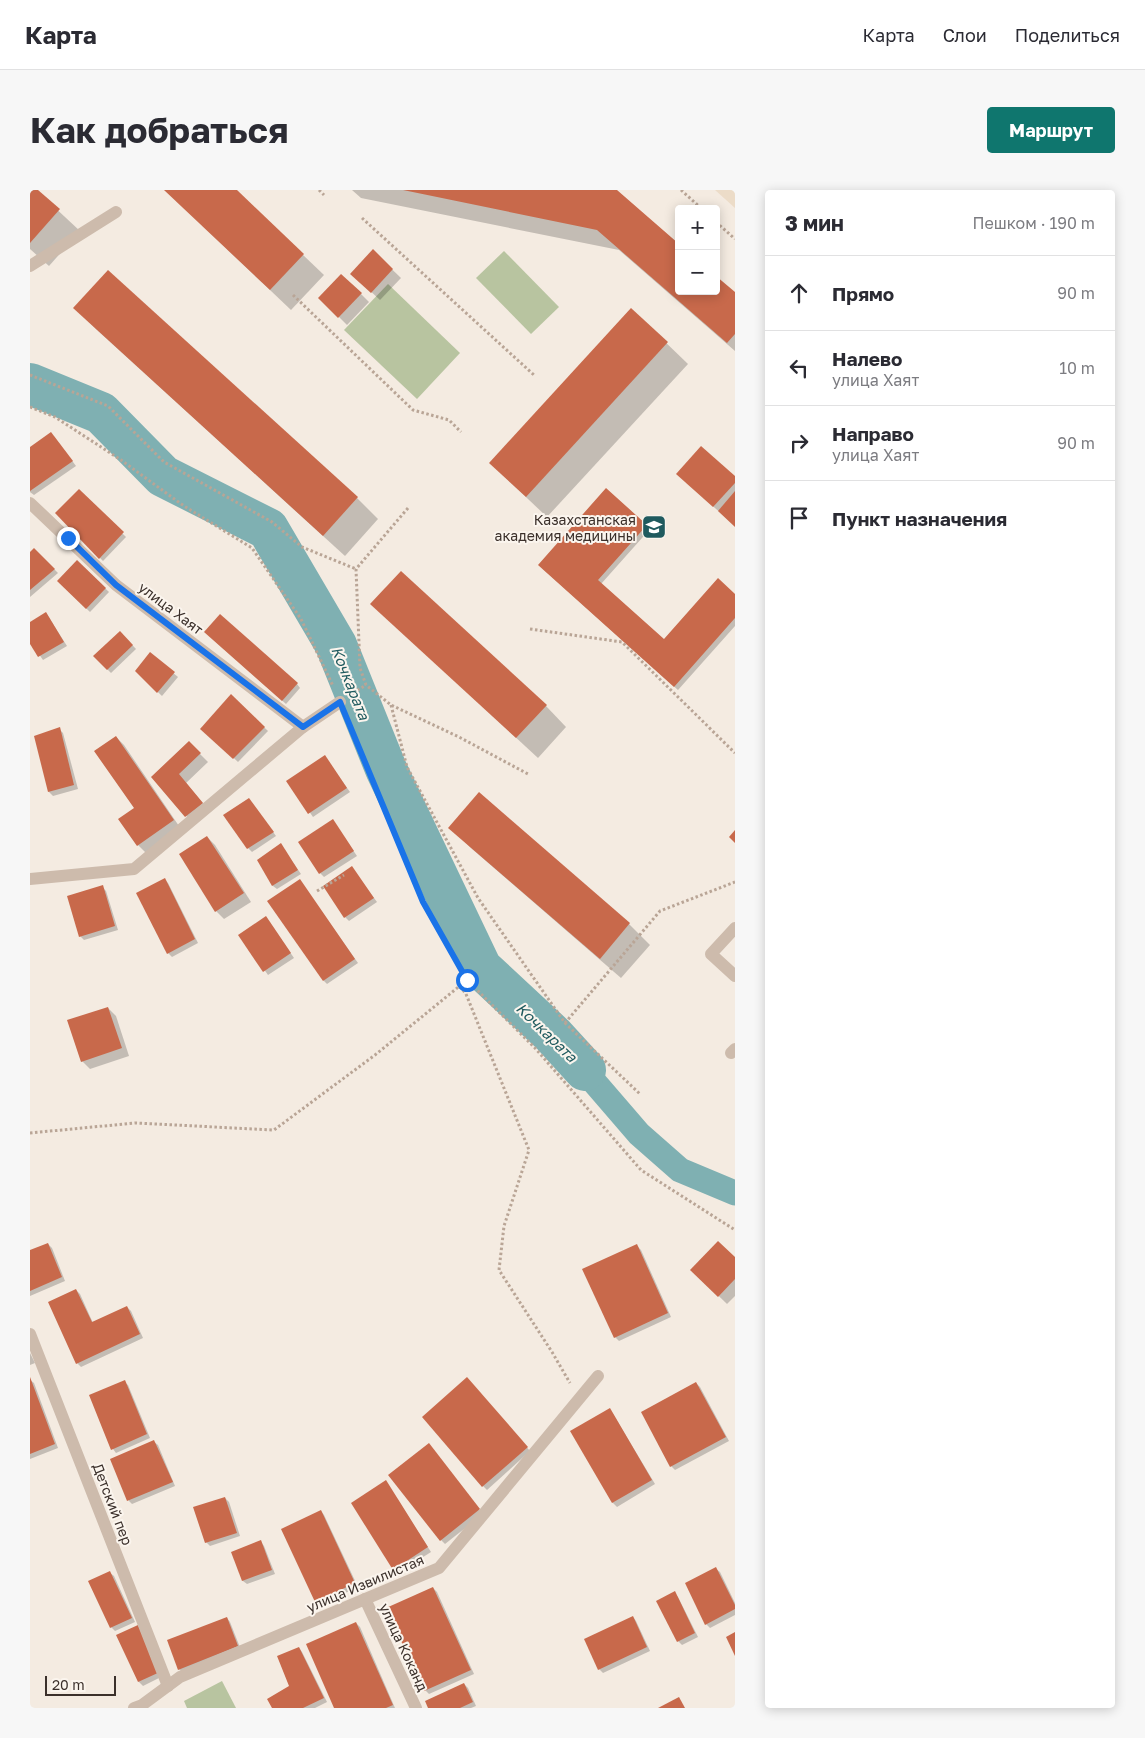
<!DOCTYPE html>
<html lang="ru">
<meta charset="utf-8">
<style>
:root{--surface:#fff;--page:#f7f7f7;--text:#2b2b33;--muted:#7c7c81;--line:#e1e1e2;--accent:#0f766e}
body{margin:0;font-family:"Golos Text",sans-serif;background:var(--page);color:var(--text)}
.controls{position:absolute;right:15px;top:15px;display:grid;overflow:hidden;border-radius:5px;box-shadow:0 2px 12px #0003}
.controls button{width:45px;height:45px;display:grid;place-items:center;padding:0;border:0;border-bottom:1px solid var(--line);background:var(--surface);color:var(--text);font:25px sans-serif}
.scale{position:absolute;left:15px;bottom:12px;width:71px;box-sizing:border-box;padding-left:5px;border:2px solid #3b302b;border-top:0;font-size:14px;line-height:18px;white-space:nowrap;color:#3b302b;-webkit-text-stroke:4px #fbf5ee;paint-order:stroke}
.stop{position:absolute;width:15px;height:15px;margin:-11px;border:4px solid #1a73e8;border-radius:50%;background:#fff}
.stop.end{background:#1a73e8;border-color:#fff;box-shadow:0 1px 5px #0008}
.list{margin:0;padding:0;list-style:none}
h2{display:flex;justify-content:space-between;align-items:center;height:65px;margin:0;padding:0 20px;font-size:21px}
h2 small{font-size:16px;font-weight:400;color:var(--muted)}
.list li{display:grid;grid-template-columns:32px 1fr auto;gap:15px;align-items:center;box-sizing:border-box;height:75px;padding:0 20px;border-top:1px solid var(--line)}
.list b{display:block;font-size:19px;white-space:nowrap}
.list p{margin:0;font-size:16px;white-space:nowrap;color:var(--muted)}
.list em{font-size:16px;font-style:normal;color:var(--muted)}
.icon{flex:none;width:28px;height:28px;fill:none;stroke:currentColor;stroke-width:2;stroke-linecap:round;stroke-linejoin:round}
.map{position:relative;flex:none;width:705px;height:1518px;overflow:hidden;border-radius:5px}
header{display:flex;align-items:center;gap:30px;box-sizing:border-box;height:70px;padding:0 25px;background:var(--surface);border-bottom:1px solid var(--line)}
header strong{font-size:24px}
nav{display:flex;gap:28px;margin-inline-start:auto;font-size:18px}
.intro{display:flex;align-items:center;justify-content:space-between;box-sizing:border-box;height:120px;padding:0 30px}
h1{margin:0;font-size:35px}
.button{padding:12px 22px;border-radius:5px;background:var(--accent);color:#fff;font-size:18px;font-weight:700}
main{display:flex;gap:30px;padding:0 30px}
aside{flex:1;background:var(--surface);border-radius:5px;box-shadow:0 2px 12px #0003}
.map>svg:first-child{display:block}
.green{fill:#b8c4a0}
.plaza{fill:#ecdcc8}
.shadow{fill:#0003}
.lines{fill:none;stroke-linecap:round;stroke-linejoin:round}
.canal{stroke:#7fb0b2;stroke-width:25}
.river{stroke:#7fb0b2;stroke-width:42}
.building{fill:#c8694b}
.path{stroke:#b9a596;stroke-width:3;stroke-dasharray:2.5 2.5;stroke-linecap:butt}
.service{stroke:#cdbbac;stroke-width:12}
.minor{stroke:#cdbbac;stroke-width:12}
.route{stroke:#1a73e8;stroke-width:6}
.labels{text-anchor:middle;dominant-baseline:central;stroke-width:4;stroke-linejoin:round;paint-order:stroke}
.poi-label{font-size:14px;fill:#3b302b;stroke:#fbf5ee;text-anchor:end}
.street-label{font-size:14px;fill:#3b302b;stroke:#fbf5ee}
.water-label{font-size:15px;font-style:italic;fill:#1f5a5e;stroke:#fbf5ee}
</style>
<header>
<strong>Карта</strong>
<nav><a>Карта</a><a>Слои</a><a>Поделиться</a></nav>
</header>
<div class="intro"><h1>Как добраться</h1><a class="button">Маршрут</a></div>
<main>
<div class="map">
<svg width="705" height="1518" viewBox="0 0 705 1518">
<rect width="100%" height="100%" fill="#f4ebe1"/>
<g class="green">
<polygon points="474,61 529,117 501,144 446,88"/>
<polygon points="358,94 430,163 387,209 314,140"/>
<polygon points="192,1491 206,1518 157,1518 154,1511"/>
</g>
<polygon class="plaza" points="685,0 705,0 705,18"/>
<g class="shadow">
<polygon points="0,0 6,0 50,41 19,76 0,59"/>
<polygon points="135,0 205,0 294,85 261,120"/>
<polygon points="322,0 585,0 649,101 705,105 705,161 589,60 331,8"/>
<polygon points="343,61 371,88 350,110 322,84"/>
<polygon points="78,82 327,308 348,329 315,366 66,139 45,118"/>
<polygon points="331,104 339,112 317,135 290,108"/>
<polygon points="601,119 658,174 517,327 460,273"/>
<polygon points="25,248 46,276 4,305 0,302 0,258"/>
<polygon points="705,288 705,336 656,292"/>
<polygon points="49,301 96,347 73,371 26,323"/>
<polygon points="616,335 620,339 571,394 634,451 705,405 705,436 648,500 513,379"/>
<polygon points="4,359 28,383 0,407 0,363"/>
<polygon points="47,371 79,402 60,422 28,391"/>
<polygon points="342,414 516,516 536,537 508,568"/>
<polygon points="16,423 37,456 13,470 0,451 0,433"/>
<polygon points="90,442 106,459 81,483 65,467"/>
<polygon points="179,446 267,494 270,498 256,514"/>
<polygon points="120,464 148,487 132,506 106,481"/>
<polygon points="201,506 238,541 208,572 172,538"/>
<polygon points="29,539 33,543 48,599 23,606 19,602"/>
<polygon points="86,547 94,555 151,639 116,663 108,655 105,618"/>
<polygon points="159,553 178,572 156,593 180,622 164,635 123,587"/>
<polygon points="298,571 320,602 283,627 258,591"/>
<polygon points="449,604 599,734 620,755 591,788 441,658 420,637"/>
<polygon points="222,613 246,646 222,662 218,658"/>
<polygon points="303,631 327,666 294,687 290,683"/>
<polygon points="177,647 185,655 221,712 194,729 186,721"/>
<polygon points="251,655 271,684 247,699 243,696 229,670"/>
<polygon points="322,678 347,712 319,731 315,727"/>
<polygon points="135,690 138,693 168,753 142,767 138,763"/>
<polygon points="270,691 328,773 297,794 294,791"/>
<polygon points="72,697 76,701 88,740 54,750 50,746"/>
<polygon points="236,727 264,768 238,785 210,745"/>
<polygon points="78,818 86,826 99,866 60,879 52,871"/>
<polygon points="18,1054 22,1058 35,1091 0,1106 0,1062"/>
<polygon points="607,1056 611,1060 641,1127 589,1151 585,1147"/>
<polygon points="705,1069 705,1106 697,1114 662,1080"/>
<polygon points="46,1100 50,1104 63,1133 97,1117 101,1121 113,1148 51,1177 47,1173"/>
<polygon points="0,1163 5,1173 0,1175"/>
<polygon points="0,1190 4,1193 28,1258 0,1269"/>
<polygon points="94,1192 98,1195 120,1248 86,1263 83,1259"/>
<polygon points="441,1193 500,1261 457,1300 453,1296"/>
<polygon points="666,1193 670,1197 699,1251 645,1280 641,1276"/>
<polygon points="580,1220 583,1224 625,1294 587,1317 583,1313 542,1242"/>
<polygon points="124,1252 128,1255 145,1296 102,1314 99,1311 81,1270"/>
<polygon points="398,1255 453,1324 415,1354 411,1350"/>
<polygon points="359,1296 401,1362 368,1383 364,1379"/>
<polygon points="195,1308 199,1312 210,1346 180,1356 176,1352"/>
<polygon points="291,1321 294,1325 328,1397 290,1415 286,1411 253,1339"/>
<polygon points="231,1352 234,1356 245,1384 217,1394 213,1391 203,1363"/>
<polygon points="686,1379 690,1382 705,1413 705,1425 680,1438 676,1434"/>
<polygon points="80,1383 84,1386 105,1432 85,1441 81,1437"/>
<polygon points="403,1398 407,1402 444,1484 399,1504 395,1500"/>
<polygon points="644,1403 648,1407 668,1447 652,1455 648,1451"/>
<polygon points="603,1427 606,1431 620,1461 573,1483 569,1479"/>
<polygon points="197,1428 200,1432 211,1460 153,1483 149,1479"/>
<polygon points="326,1433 330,1437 365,1518 306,1518"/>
<polygon points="88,1446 133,1486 113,1496 109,1492"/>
<polygon points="269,1458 272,1462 297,1512 285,1518 244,1518 261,1496"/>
<polygon points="434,1494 438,1498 446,1516 441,1518 400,1518"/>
</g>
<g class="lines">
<polyline class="canal" points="553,879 609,944 650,980 705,1003"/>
<polyline class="river" points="0,194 71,223 133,286 238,339 306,455 356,579 451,778 523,845 555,880"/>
</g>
<g class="building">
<polygon points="0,0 8,0 30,19 0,53"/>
<polygon points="134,0 207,0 274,64 240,100"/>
<polygon points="373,0 587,0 649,54 649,101 686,101 686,86 705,102 705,144 697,153 567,40"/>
<polygon points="343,59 363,79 341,103 320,84"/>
<polygon points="78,80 328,307 293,346 43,118"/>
<polygon points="311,84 332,103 308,128 288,108"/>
<polygon points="601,118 638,152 496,307 459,273"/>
<polygon points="21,242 43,271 0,301 0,257"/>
<polygon points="671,256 705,286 705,293 683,317 646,284"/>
<polygon points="576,298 617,335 568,390 634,449 688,388 705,404 705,428 644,497 508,375"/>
<polygon points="49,299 94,342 69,369 25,323"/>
<polygon points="705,301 705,337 688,321"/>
<polygon points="4,358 25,379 0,400 0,362"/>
<polygon points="47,370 76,398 56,419 27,391"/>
<polygon points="371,381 517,515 486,548 340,414"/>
<polygon points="16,422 34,452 8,467 0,454 0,432"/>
<polygon points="190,424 268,493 252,511 174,442"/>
<polygon points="90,441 103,455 77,480 63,466"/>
<polygon points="120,462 145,482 127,503 105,481"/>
<polygon points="201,504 235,537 203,569 170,539"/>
<polygon points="30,537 44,595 18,602 4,546"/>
<polygon points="86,546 144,630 107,656 88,629 104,618 64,561"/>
<polygon points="159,551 171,563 149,584 173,613 155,627 121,587"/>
<polygon points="295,565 317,598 278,624 256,591"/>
<polygon points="449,602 600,733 570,769 418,638"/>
<polygon points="219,608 244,642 217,659 193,625"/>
<polygon points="303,629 324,661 289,684 268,652"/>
<polygon points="705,640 705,653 699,647"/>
<polygon points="177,646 214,703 185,722 149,664"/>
<polygon points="251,653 268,680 242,696 227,670"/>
<polygon points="322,676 344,708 314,728 293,696"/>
<polygon points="135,688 165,749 137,764 106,703"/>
<polygon points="270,689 325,769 293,791 237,711"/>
<polygon points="73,695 85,736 49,747 37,706"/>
<polygon points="236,726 261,763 233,782 208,745"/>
<polygon points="78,817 92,858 51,872 37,830"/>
<polygon points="688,1051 705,1067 705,1089 688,1107 660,1080"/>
<polygon points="18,1053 32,1087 0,1101 0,1060"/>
<polygon points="607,1054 638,1123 584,1148 552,1079"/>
<polygon points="46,1099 62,1132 97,1116 110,1144 46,1174 18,1112"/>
<polygon points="0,1187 25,1254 0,1264"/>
<polygon points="437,1187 498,1257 452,1297 392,1227"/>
<polygon points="95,1190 117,1244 81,1260 59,1205"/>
<polygon points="666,1192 696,1247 640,1277 611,1222"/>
<polygon points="580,1218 622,1290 582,1313 540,1241"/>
<polygon points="124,1250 143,1292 97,1311 80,1269"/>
<polygon points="399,1253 450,1319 410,1351 358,1285"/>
<polygon points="356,1290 398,1357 363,1380 321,1313"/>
<polygon points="195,1307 207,1343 175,1353 163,1317"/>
<polygon points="291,1320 325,1393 285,1412 251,1339"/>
<polygon points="231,1350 242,1380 212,1391 201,1362"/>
<polygon points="686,1377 705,1415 705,1419 675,1435 655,1393"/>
<polygon points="80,1381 102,1428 80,1438 58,1391"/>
<polygon points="403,1397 441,1480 394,1501 356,1418"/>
<polygon points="645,1401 665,1443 647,1452 626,1411"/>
<polygon points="603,1426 617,1457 568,1480 554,1449"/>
<polygon points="197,1427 208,1456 148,1480 137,1450"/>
<polygon points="326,1432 363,1515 356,1518 304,1518 276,1454"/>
<polygon points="108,1435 130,1482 108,1492 86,1445"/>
<polygon points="705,1442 705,1466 696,1447"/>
<polygon points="269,1457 294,1508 273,1518 242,1518 237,1509 259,1496 247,1466"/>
<polygon points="434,1493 443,1512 430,1518 398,1518 395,1511"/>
<polygon points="649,1507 655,1518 628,1518"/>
</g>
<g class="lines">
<g class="path">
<polyline points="289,0 294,5"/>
<polyline points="651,0 672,19"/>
<polyline points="332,28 504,185"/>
<polyline points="686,32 705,49"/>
<polyline points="263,105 383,220 419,230 431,242"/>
<polyline points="0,185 78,216 134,272 242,332 272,357 326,379"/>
<polyline points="0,217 25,227 91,270 154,316 222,358 271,429 303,496"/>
<polyline points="378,318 326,379 330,478 336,495 361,515 429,547 498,584"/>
<polyline points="500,439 592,452 705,563"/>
<polyline points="323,503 336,495"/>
<polyline points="361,515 377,577 448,708 535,833 610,904"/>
<polyline points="316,527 393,712 437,790 505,858 611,980 705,1040"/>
<polyline points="287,701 314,685"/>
<polyline points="430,796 436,804 499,960 474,1036 469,1080 522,1162 540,1193"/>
<polyline points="535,833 630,721 705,692"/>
<polyline points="0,943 105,933 244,940 345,865 437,790"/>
</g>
<g class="service">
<polyline points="0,76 86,22"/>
<polyline points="705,738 681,764 705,786"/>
<polyline points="701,863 705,859"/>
</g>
<g class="minor">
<polyline points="0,313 86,395 273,537"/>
<polyline points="0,689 104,679 273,537 310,512"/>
<polyline points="0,1144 138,1496"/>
<polyline points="335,1409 386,1518"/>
<polyline points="104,1518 112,1515 150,1487 409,1378 568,1186"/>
</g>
</g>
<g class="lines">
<polyline class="route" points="38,348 86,395 273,537 310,512 393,712 437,790"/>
</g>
<defs>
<symbol id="university-square" viewBox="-11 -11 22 22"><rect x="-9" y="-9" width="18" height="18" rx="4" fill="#1f5a5e" stroke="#fbf5ee"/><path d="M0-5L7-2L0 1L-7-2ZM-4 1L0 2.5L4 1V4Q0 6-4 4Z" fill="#fff"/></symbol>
</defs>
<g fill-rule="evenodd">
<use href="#university-square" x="610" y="323" width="28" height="28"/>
</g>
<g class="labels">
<g class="poi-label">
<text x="606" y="329">Казахстанская<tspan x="606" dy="16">академия медицины</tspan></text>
</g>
<g class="street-label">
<text transform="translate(141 418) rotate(37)">улица Хаят</text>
<text transform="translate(83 1314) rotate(69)">Детский пер</text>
<text transform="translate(335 1393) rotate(-23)">улица Извилистая</text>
<text transform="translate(374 1457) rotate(65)">улица Коканд</text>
</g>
<g class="water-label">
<text transform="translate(321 493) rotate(68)">Кочкарата</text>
<text transform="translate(517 842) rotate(44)">Кочкарата</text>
</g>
</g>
</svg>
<div class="controls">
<button>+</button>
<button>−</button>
</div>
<div class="scale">20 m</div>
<div class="stop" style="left:437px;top:790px"></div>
<div class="stop end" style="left:38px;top:348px"></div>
</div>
<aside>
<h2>3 мин<small>Пешком · 190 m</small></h2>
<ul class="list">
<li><svg class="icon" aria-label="ahead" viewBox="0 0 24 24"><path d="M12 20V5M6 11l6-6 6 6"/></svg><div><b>Прямо</b></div><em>90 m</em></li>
<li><svg class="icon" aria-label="left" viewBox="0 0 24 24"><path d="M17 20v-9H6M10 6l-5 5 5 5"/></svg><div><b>Налево</b><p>улица Хаят</p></div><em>10 m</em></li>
<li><svg class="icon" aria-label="right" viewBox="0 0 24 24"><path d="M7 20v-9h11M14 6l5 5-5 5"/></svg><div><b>Направо</b><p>улица Хаят</p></div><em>90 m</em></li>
<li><svg class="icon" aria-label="arrive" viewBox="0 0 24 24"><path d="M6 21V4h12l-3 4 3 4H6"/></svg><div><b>Пункт назначения</b></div></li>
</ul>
</aside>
</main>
